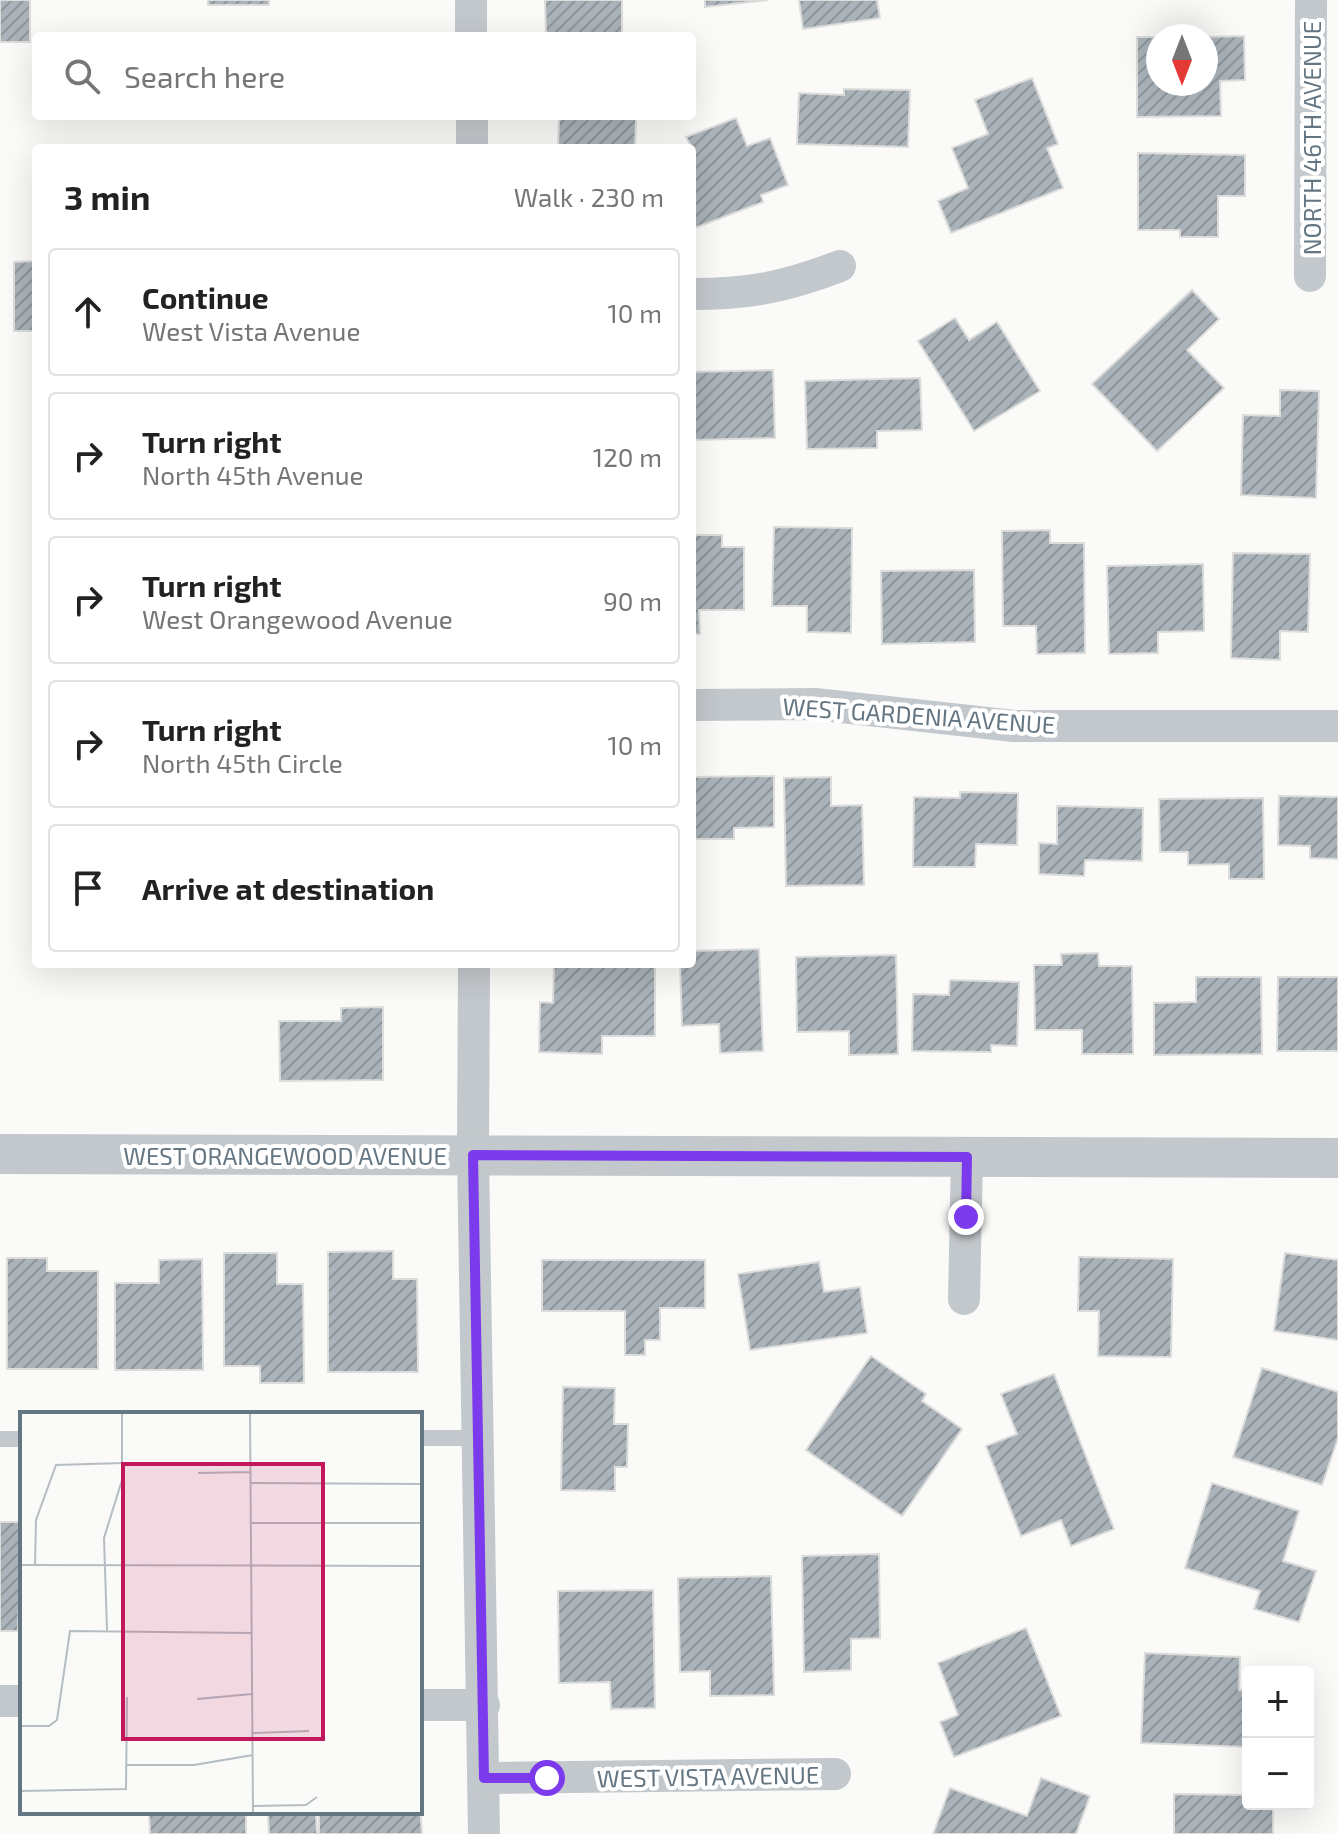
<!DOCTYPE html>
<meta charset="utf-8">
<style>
:root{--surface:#fff;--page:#f6f6f6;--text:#222;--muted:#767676;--line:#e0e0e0}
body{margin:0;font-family:"Exo 2",sans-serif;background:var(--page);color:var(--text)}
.controls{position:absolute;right:24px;bottom:24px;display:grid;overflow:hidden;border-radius:8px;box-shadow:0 8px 32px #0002}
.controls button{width:72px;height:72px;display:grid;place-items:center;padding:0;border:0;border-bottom:2px solid var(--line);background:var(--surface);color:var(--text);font:40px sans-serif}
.compass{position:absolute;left:1146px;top:24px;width:72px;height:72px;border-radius:50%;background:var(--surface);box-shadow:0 8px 32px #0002;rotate:180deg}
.stop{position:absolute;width:24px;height:24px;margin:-18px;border:6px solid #7c3aed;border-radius:50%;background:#fff}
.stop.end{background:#7c3aed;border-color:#fff;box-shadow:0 2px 8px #0008}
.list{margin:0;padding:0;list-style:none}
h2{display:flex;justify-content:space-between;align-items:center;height:104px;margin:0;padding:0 32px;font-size:34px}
h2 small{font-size:26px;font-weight:400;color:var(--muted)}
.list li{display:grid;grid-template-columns:52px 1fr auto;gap:24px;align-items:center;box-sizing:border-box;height:128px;margin:0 16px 16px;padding:0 16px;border:2px solid var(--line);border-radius:8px}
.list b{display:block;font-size:30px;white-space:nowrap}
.list p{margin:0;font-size:26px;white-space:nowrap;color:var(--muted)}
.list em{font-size:26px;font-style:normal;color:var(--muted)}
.icon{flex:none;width:44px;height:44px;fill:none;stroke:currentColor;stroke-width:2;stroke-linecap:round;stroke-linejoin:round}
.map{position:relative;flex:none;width:1338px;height:1834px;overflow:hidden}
.search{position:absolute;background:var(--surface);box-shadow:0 8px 32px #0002;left:32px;top:32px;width:664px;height:88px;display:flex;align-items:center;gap:20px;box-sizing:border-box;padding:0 28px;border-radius:8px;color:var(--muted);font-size:30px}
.panel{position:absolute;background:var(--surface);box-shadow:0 8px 32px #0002;left:32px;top:144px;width:664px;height:824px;border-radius:8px}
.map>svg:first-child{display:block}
.building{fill:url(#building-hatch);stroke:#dcdcda;stroke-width:2}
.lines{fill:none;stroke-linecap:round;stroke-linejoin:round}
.service{stroke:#c3c8cc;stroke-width:16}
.minor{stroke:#c3c8cc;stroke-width:32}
.tertiary{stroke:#c3c8cc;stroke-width:40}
.route{stroke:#7c3aed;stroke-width:10}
.labels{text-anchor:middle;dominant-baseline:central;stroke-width:8;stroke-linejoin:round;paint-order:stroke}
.street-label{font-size:24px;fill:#657683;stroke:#fff}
.inset-road{fill:none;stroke:#b5bdc2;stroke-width:2}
.view{fill:#c2185b;fill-opacity:0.15;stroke:#c2185b;stroke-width:4}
.inset-edge{fill:none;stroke:#657683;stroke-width:4}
</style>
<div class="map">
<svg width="1338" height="1834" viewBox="0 0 1338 1834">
<defs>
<pattern id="building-hatch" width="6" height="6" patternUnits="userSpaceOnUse" patternTransform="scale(2)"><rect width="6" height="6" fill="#aab3b9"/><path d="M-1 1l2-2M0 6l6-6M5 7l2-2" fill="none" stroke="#8e969c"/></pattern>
</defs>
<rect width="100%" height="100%" fill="#fafaf8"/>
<g class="building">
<rect x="0" y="0" width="30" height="42"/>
<rect x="208" y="0" width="61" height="5"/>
<polygon points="545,0 622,0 622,36 546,36"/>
<polygon points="705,0 768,0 705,7"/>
<polygon points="799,0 877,0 880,18 803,29"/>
<polygon points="1244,36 1245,80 1220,81 1221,116 1137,117 1137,37 1158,37 1158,84 1206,84 1206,37"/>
<polygon points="1032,78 1058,144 1047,148 1063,188 951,233 938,201 968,188 952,148 988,134 975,100"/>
<polygon points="844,89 910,90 908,147 797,144 799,93 844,95"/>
<polygon points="559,118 636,119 635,148 558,148"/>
<polygon points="736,118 747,146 770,138 788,185 761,195 763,202 692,229 692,148 686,137"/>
<polygon points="1138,153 1245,155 1245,196 1218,196 1218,237 1180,237 1180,230 1138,230"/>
<polygon points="36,261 36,331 14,331 14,262"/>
<polygon points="1192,290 1219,319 1187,350 1224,388 1157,451 1092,384"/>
<polygon points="955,318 969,340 997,322 1040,391 974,431 918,341"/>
<polygon points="773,370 775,438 692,440 692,372"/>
<polygon points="920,378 922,430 877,431 877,448 807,449 805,381"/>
<polygon points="1280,390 1319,391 1316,498 1241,495 1243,415 1280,416"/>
<polygon points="774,527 852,528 851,633 807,632 807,606 772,606"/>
<polygon points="1050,530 1050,543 1084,543 1085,653 1037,654 1036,626 1003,626 1002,531"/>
<polygon points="692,535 722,535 722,547 744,547 744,610 699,610 700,634 692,634"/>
<polygon points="1233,553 1310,554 1308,632 1280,631 1280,660 1231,658"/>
<polygon points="1203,564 1204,631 1158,632 1158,653 1109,654 1107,566"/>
<polygon points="974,570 975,642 882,644 881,571"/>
<polygon points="774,776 774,827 734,828 734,839 692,839 692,777"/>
<polygon points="831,777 831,806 862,805 864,885 786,886 784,778"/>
<polygon points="960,792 1018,793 1017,845 976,844 975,867 913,867 914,797 960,798"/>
<polygon points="1279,796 1338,797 1338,859 1310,858 1310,846 1278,845"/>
<polygon points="1263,798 1264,879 1229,879 1229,864 1188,865 1188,852 1160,852 1159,799"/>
<polygon points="1057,806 1143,808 1142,861 1085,860 1084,876 1039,874 1039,843 1057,844"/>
<polygon points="759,949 763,1051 720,1053 719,1024 682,1026 680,964 692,964 692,951"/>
<polygon points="1098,953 1099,966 1132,966 1133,1054 1082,1054 1082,1030 1035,1030 1034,965 1062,965 1061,954"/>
<polygon points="896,955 898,1054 849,1055 849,1031 797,1032 796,957"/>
<polygon points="554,964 655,964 655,1036 602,1036 602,1054 539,1052 540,1002 553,1003"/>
<polygon points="1196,977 1261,977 1262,1054 1154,1055 1154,1003 1196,1002"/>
<polygon points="1278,977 1338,977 1338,1051 1277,1051"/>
<polygon points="950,980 1019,982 1017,1046 991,1045 991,1052 912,1051 913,994 949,995"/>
<polygon points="383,1007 383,1080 280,1081 279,1021 341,1021 341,1008"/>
<polygon points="393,1251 393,1279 417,1279 418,1372 328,1372 328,1252"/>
<polygon points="224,1253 277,1253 277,1284 303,1284 304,1383 260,1383 260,1366 224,1366"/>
<polygon points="1285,1253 1338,1260 1338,1340 1274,1331"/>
<polygon points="1079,1257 1173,1259 1171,1357 1098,1356 1099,1311 1078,1311"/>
<polygon points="7,1258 47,1258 47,1271 98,1271 98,1369 7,1369"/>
<polygon points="202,1259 203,1370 115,1370 115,1283 159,1283 159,1260"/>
<polygon points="542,1260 705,1260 705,1308 660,1308 660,1340 645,1340 645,1355 625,1355 625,1311 542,1311"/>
<polygon points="819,1262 824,1292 860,1287 867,1333 750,1350 738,1274"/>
<polygon points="871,1356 926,1394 922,1401 962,1429 902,1516 806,1450"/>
<polygon points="1262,1368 1338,1392 1338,1438 1322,1485 1233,1457"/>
<polygon points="1054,1374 1114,1529 1071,1546 1061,1520 1021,1536 986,1446 1017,1434 1001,1394"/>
<polygon points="563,1387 615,1388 614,1424 628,1424 627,1467 615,1467 615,1491 561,1490"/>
<polygon points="1212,1483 1299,1511 1283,1561 1316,1571 1299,1622 1254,1609 1260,1591 1185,1568"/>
<polygon points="0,1522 22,1522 18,1631 0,1631"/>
<rect x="420" y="1529" width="1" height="100"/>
<polygon points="879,1554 880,1638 851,1639 851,1670 804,1672 802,1556"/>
<polygon points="771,1576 774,1695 710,1696 710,1671 680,1672 678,1578"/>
<polygon points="653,1590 655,1708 611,1709 610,1682 559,1683 558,1591"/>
<polygon points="1026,1628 1061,1716 954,1757 940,1722 958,1715 938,1663"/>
<polygon points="1145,1653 1240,1657 1239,1690 1248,1690 1248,1747 1141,1743"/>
<polygon points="1041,1778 1090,1796 1076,1834 933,1834 950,1788 1027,1816"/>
<polygon points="1174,1794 1248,1795 1248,1804 1273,1804 1273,1834 1174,1834"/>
<polygon points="420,1805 422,1834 319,1834 319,1812 420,1812"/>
<polygon points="149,1812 246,1812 246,1834 150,1834"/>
<polygon points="316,1813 317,1834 269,1834 268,1814"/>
</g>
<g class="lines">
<g class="service">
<polyline points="420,1438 479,1438"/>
<polyline points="0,1439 22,1439"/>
</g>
<g class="minor">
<polyline points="471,36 471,0"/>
<polyline points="472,116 472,148"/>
<polyline points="1310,276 1311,0"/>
<path d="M692,294C750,294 785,287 840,266"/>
<polyline points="692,705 815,704 1014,726 1338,726"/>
<polyline points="474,964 473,1155 484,1834"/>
<polyline points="964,1299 967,1157"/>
<polyline points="0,1701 22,1701"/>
<polyline points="420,1705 484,1705"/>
<polyline points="484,1778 835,1774"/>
</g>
<polyline class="tertiary" points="0,1154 1338,1158"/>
</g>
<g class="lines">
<polyline class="route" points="547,1778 484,1778 473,1155 967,1157 966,1217"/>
</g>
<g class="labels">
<g class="street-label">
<text transform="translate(1311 138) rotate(-90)">NORTH 46TH AVENUE</text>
<text transform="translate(919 715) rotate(4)">WEST GARDENIA AVENUE</text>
<text x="285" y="1155">WEST ORANGEWOOD AVENUE</text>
<text transform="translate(708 1776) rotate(-1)">WEST VISTA AVENUE</text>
</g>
</g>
<g transform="translate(20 1412)">
<rect width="402" height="402" fill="#fafaf8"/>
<path class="inset-road" d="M230,1L233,401M178,61L231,60M231,71L402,72M232,111H402M0,153L402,154M15,153L16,108L36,53L103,51M87,218L84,126L102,68V1M177,287L232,282M0,314H29L37,308L50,219L232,221M233,321L289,319M107,353H174L233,343M0,379L106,377L107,285M233,394L286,393L297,385"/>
<path class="view" d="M103,52H303V327H103Z"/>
<rect width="402" height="402" class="inset-edge"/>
</g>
</svg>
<div class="controls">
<button>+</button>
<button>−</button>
</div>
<svg class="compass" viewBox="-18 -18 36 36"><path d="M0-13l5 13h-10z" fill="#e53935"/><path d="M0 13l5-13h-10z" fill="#767676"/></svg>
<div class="stop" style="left:547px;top:1778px"></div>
<div class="stop end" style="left:966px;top:1217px"></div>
<div class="search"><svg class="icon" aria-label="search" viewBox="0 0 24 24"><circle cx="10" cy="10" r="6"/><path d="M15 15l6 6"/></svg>Search here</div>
<section class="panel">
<h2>3 min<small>Walk · 230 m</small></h2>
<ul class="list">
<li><svg class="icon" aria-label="ahead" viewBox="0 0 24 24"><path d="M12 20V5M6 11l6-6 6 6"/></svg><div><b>Continue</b><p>West Vista Avenue</p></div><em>10 m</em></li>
<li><svg class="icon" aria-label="right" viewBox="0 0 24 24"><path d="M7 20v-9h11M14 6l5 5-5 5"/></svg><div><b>Turn right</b><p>North 45th Avenue</p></div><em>120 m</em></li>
<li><svg class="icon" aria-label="right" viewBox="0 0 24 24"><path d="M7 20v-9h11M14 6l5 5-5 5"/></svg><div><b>Turn right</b><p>West Orangewood Avenue</p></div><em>90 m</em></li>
<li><svg class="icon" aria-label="right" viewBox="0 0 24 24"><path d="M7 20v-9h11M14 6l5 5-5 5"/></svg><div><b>Turn right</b><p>North 45th Circle</p></div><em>10 m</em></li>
<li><svg class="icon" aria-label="arrive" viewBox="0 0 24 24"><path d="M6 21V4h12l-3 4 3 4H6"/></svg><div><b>Arrive at destination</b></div></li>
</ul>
</section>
</div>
